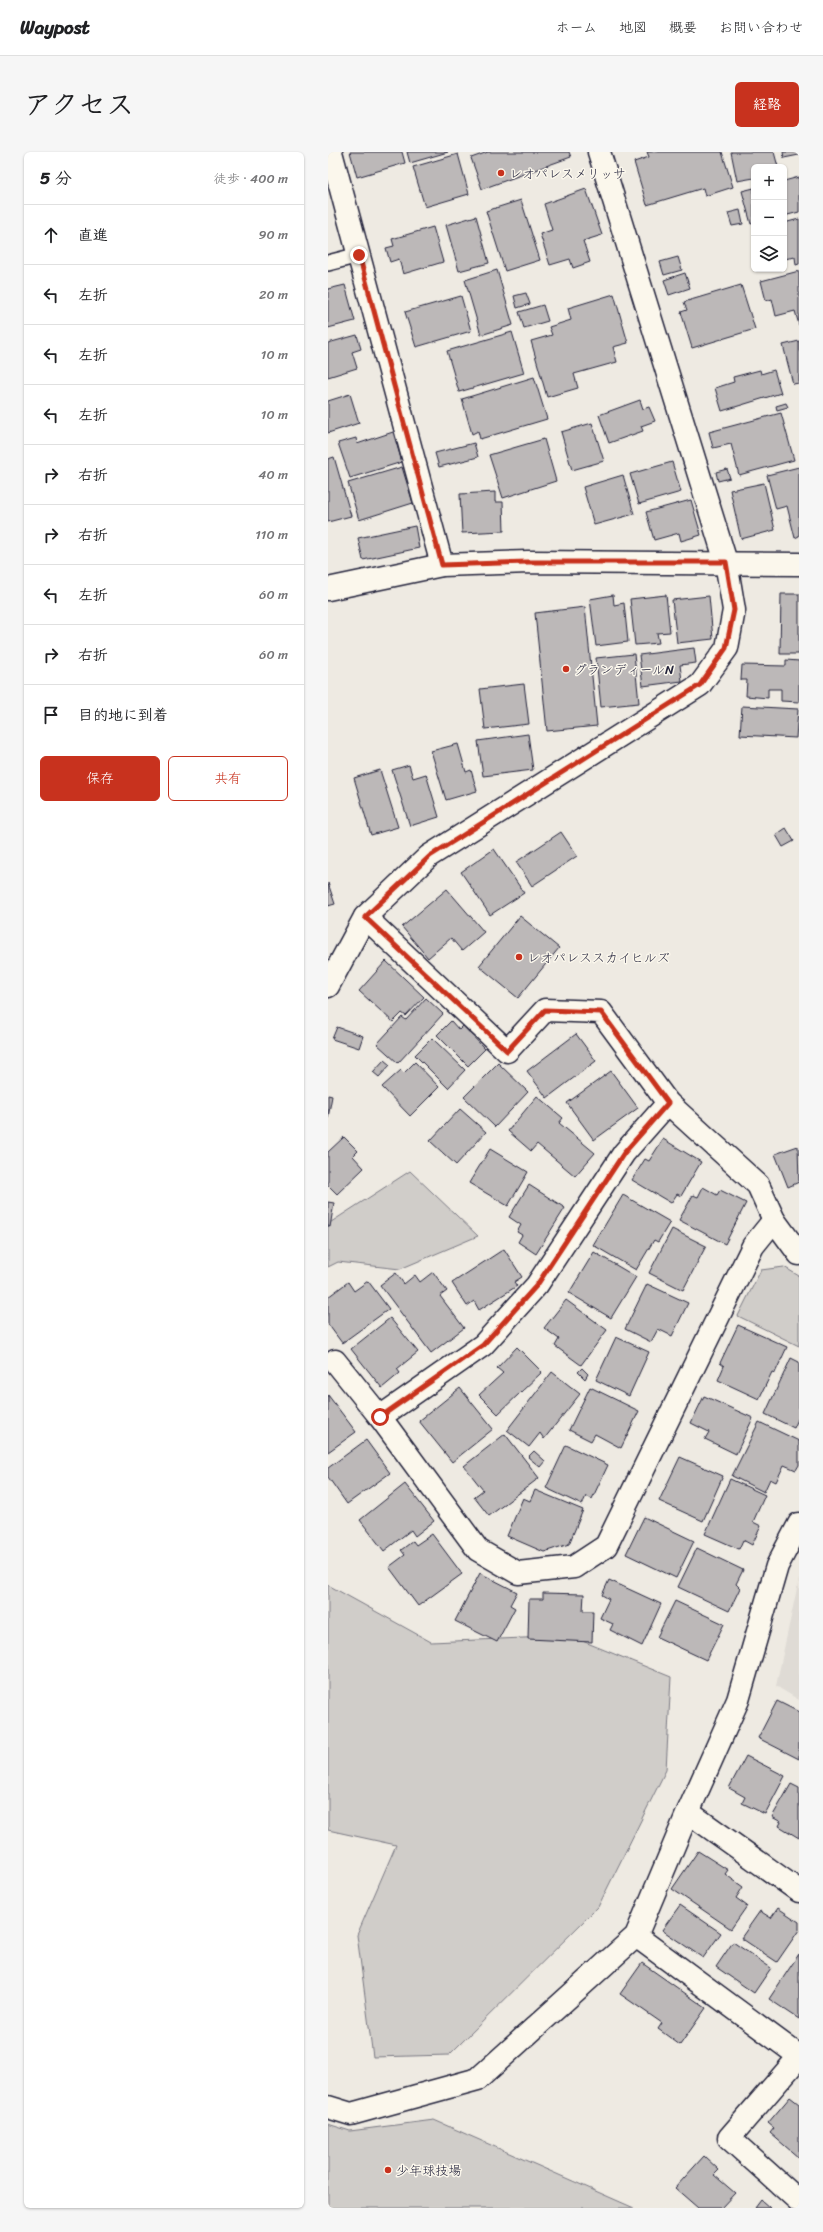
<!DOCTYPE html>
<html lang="ja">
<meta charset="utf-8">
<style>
:root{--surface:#fff;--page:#f6f6f6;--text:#202124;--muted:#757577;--line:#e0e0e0;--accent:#c8321e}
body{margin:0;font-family:Sriracha,"Klee One",sans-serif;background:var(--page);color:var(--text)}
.controls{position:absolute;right:12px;top:12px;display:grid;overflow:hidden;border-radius:6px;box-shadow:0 1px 3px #0004}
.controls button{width:36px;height:36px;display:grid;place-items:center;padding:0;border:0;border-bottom:1px solid var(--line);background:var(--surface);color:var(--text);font:20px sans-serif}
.stop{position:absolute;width:12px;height:12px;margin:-9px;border:3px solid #c8321e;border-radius:50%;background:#fff}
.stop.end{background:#c8321e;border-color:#fff;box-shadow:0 1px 4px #0008}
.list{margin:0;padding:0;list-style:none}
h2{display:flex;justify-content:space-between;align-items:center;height:52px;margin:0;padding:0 16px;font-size:17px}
h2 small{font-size:13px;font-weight:400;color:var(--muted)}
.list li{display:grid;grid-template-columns:26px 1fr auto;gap:12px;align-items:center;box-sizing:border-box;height:60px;padding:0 16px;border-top:1px solid var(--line)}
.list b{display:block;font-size:15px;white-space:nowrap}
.list em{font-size:13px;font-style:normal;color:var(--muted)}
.actions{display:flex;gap:8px;padding:12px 16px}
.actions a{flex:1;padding:9px 0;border:1px solid var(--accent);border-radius:6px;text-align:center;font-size:14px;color:var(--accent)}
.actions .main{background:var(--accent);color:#fff}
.icon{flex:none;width:22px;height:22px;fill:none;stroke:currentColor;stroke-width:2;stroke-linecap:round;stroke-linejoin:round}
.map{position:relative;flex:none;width:471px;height:2056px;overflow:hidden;border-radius:6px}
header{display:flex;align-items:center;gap:24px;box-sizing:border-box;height:56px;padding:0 20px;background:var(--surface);border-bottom:1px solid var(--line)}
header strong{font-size:19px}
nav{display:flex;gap:22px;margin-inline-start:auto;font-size:14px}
.intro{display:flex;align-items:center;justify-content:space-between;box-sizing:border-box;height:96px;padding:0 24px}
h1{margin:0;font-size:28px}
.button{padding:10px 18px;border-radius:6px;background:var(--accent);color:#fff;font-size:14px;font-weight:700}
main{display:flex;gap:24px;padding:0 24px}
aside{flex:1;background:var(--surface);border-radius:6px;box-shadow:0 1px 3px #0004}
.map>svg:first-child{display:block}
.built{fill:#dfdbd5}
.green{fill:#d0cdc9;stroke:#797882}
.building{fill:#bcb8b8;stroke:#22223b}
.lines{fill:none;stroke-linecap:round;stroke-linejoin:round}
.lane-casing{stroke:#22223b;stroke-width:18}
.street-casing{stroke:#22223b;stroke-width:25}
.lane{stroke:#fbf7ec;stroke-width:15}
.street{stroke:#fbf7ec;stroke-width:22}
.route{stroke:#c8321e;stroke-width:5}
.poi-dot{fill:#c8321e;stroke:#fbf7ec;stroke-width:1.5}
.labels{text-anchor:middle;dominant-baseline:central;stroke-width:3;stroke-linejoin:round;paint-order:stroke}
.poi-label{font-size:13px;fill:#22223b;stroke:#fbf7ec;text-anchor:start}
</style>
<header>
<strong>Waypost</strong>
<nav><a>ホーム</a><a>地図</a><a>概要</a><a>お問い合わせ</a></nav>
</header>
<div class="intro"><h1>アクセス</h1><a class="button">経路</a></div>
<main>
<aside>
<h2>5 分<small>徒歩 · 400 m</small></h2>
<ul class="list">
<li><svg class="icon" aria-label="ahead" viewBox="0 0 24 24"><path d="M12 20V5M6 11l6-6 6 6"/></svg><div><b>直進</b></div><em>90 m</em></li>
<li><svg class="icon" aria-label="left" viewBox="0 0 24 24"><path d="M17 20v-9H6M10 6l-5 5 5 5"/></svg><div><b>左折</b></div><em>20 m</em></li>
<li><svg class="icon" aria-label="left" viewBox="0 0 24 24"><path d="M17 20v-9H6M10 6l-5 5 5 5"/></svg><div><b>左折</b></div><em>10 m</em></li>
<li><svg class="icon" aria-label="left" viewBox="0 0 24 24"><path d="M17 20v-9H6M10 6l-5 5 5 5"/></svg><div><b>左折</b></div><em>10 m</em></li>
<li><svg class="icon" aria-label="right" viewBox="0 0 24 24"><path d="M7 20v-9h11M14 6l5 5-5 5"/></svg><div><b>右折</b></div><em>40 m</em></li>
<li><svg class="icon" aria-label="right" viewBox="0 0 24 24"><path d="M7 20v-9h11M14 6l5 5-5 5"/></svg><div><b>右折</b></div><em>110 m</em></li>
<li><svg class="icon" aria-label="left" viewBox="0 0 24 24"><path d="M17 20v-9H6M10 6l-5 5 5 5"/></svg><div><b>左折</b></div><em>60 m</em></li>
<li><svg class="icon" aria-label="right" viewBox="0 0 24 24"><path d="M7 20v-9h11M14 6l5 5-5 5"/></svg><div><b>右折</b></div><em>60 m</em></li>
<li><svg class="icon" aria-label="arrive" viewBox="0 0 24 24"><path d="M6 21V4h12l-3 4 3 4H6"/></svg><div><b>目的地に到着</b></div></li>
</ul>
<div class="actions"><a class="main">保存</a><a>共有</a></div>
</aside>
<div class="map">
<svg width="471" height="2056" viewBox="0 0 471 2056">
<rect width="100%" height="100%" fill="#eeeae2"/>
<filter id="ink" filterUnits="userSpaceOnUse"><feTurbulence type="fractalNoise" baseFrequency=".025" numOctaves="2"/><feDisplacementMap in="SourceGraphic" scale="8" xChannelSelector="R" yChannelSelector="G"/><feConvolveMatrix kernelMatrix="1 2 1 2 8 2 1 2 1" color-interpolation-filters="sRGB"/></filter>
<g filter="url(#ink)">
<polygon class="built" points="471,1427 471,1548 448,1534"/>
<g class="green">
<polygon points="82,1019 150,1084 72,1117 10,1110 0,1115 0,1072"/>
<polygon points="456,1115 471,1124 471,1194 410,1164 433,1118"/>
<polygon points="0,1433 103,1490 242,1484 343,1525 338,1618 270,1755 121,1903 45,1905 29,1783 68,1693 0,1678"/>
<polygon points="106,1968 306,2056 0,2056 0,1972 22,1979"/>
</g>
<g class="building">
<polygon points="22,0 74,0 77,11 29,25"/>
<polygon points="79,0 120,0 82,11"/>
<polygon points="160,0 241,0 243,5 154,37 143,6"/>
<polygon points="319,0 394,0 405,35 377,44 375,36 319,53 306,10 321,5"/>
<polygon points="403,0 446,0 450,15 426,15 426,26 409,29"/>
<polygon points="455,0 471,0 471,3 456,6"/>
<polygon points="130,2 141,42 97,55 85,15"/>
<polygon points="471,25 471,60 456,64 456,29"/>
<polygon points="426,36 426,71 423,72 414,39"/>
<polygon points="258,37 274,83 255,89 262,110 245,116 242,107 222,113 212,82 224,78 216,52"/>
<polygon points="193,48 212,108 177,119 158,59"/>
<polygon points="412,58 415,72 404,74 400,61"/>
<polygon points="148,64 161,111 131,119 118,73"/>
<polygon points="471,67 471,112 468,113 467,105 456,107 456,71"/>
<polygon points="105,75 115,110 75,122 71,107 62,110 58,96 66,94 64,87"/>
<polygon points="350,105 354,118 336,123 332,110"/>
<polygon points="169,118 185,173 153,183 137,128"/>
<polygon points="471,119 471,173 467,159 448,164 444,147 438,149 433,129"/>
<polygon points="357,121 362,136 341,143 336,128"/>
<polygon points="17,133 27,169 0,176 0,137"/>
<polygon points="413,133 427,177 364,196 353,160 359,158 356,150"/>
<polygon points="198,141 202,152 189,156 186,144"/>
<polygon points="286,142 300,191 285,195 289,210 246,222 250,236 219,245 203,189 224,183 221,175 243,168 240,156"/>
<polygon points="133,144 143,179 88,195 77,160"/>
<polygon points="215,153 220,169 196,176 191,160"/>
<polygon points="184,180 196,221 131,240 119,199"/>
<polygon points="29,183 33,197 24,200 29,216 0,225 0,191"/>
<polygon points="471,189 471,231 465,232 455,193"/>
<polygon points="432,218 433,222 446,218 453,241 394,259 387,236 406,230 405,225"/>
<polygon points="206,225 219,267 152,287 150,279 144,282 134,247"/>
<polygon points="22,242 31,271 0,281 0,249"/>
<polygon points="312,248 315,257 321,255 327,269 313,274 315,279 281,291 271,263"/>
<polygon points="458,251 460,255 449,258 448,254"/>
<polygon points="453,261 466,308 411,323 403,292 385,296 381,280"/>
<polygon points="264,271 276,309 244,318 233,280"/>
<polygon points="65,280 74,310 22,326 10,291 28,286 29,292"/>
<polygon points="216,287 228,329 175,346 161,303"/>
<polygon points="146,291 150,305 111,315 107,301"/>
<polygon points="6,305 23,364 0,370 0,307"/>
<polygon points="344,310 353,340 311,352 302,322"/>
<polygon points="74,315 85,351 31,368 20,331"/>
<polygon points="471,315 471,384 467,386 459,354 448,357 439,323"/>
<polygon points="399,317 402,326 390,329 388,320"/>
<polygon points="295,323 306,362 266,373 255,335"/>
<polygon points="436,331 447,378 413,387 402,338"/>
<polygon points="167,340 167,350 175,350 176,379 134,381 132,342"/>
<polygon points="363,348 373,383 353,389 351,381 326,388 318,360"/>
<polygon points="87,374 91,396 35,408 30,386"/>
<polygon points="453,442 471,442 471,502 452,502"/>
<polygon points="285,443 286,453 296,451 300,490 268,494 262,447"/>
<polygon points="338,443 342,480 329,481 331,491 307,493 302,447"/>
<polygon points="381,444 385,487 349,491 344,448"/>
<polygon points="257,455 269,574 219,579 207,461"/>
<polygon points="366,496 368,511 352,513 354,529 315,534 311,503"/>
<polygon points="306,502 311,551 273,555 268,506"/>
<polygon points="458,508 471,509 471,550 453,549 453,537 440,537 440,546 418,544 419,528 413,528 414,513 458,514"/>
<polygon points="196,532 201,572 157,577 152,537"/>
<polygon points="414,554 470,557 468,586 412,583"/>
<polygon points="200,582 205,618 155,624 150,589"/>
<polygon points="130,592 138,620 143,618 149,639 118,648 103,599"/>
<polygon points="81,613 85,626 98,622 111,665 82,674 64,618"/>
<polygon points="52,618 70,675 43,683 26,626"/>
<polygon points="458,676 466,689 455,695 448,683"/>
<polygon points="233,680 249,704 204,734 188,710"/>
<polygon points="166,697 196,741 162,763 133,720"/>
<polygon points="0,731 7,752 0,754"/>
<polygon points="119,737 156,780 134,799 123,786 100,806 74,775"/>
<polygon points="192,764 231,796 190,846 151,814"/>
<polygon points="58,809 96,845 78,864 74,861 65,870 31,839"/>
<polygon points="98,846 115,862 70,911 49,892 74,865 78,868"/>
<polygon points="123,869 131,878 135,874 157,897 140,914 109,883"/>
<polygon points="9,875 35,884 31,896 4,887"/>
<polygon points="248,882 268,909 219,946 199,919"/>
<polygon points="104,886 137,918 120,936 87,903"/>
<polygon points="56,908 62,913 51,925 45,920"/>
<polygon points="87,910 111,935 82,964 54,935 73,918 76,921"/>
<polygon points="170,911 200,940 167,975 136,945"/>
<polygon points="283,919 310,956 266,988 239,951"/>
<polygon points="0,943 4,944 0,966"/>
<polygon points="209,944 235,966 231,971 267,1001 247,1024 209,992 203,999 180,979"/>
<polygon points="132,957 158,980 128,1013 102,989"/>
<polygon points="16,985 30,999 25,1004 36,1016 9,1042 0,1033 0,1000"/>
<polygon points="335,987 373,1010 353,1044 349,1042 343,1051 304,1028 317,1007 321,1009"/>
<polygon points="470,994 471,1030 460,1035 447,1002"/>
<polygon points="162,997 200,1020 180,1054 141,1031"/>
<polygon points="201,1033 237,1056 208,1102 190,1090 194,1083 189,1080 193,1073 181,1065"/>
<polygon points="375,1035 389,1043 392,1038 418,1051 397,1092 351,1068 365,1043 370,1045"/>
<polygon points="295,1043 342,1070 330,1090 326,1088 308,1118 265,1093"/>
<polygon points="0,1050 6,1051 2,1075 0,1074"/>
<polygon points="344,1077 378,1094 355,1138 321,1121"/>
<polygon points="176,1097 194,1125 186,1130 189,1134 151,1158 146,1149 139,1154 124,1131"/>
<polygon points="266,1100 308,1125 283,1166 241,1141"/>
<polygon points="105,1120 119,1139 112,1144 136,1176 103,1201 52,1133 68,1121 76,1132 87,1123 92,1130"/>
<polygon points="40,1129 61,1157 14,1191 0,1172 0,1145 20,1130 26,1139"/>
<polygon points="319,1132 360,1151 344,1184 330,1177 323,1190 297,1177"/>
<polygon points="238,1148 279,1178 253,1213 227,1194 231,1187 216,1176"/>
<polygon points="62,1166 90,1200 69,1217 72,1221 54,1236 23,1197"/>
<polygon points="410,1173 459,1195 447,1221 444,1220 431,1247 390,1228 396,1214 392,1211"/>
<polygon points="288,1185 321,1200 301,1244 268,1228"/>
<polygon points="189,1195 214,1220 170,1262 151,1243 175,1221 169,1216"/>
<polygon points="463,1206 471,1210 471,1265 466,1276 437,1262"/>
<polygon points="254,1216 260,1222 257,1227 250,1220"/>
<polygon points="224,1220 252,1242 216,1287 212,1281 201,1295 179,1278"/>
<polygon points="262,1235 311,1259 293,1296 267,1282 263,1289 241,1278"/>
<polygon points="132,1236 165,1277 124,1310 91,1269"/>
<polygon points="0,1243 28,1280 0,1300"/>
<polygon points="376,1244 425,1266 408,1302 377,1287 381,1280 363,1271"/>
<polygon points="431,1270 471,1289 471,1313 468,1318 456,1313 448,1330 442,1327 436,1340 404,1324"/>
<polygon points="177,1282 211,1326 161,1364 146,1345 155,1338 136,1314"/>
<polygon points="38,1288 62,1321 19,1352 0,1325 0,1316"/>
<polygon points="238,1293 280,1313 264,1347 258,1344 254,1353 218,1336"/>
<polygon points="206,1299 217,1309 212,1315 200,1305"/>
<polygon points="352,1305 395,1324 375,1369 331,1349"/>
<polygon points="402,1327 437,1343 425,1370 433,1374 424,1393 415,1388 411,1397 377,1382"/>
<polygon points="77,1332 106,1369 87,1384 83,1378 56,1399 32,1368"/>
<polygon points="207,1338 255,1358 241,1392 216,1400 179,1384 195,1346 202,1349"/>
<polygon points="316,1365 366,1389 348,1426 298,1402"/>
<polygon points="104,1382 134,1422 90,1454 61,1415 77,1403 73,1398 85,1389 88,1393"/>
<polygon points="369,1396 415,1418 408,1432 412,1436 401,1459 350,1435"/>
<polygon points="152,1421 189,1440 182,1453 187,1456 169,1490 127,1469"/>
<polygon points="281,1428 333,1452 314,1494 282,1478 285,1472 272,1466 281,1447 274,1443"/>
<polygon points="215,1441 256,1442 255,1459 265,1459 264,1490 200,1487 201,1447 215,1447"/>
<polygon points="347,1449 396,1472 378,1508 329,1485"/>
<polygon points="449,1549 471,1560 471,1607 430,1586"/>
<polygon points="418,1604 457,1624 437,1662 414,1651 417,1645 401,1636"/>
<polygon points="463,1632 471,1636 471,1686 451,1674 453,1670 444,1665"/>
<polygon points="370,1699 400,1718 397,1722 415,1735 408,1746 419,1754 403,1777 344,1737"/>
<polygon points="352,1753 393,1781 375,1806 334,1778"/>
<polygon points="450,1756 471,1770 471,1778 449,1810 413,1786 432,1759 443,1766"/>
<polygon points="405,1790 443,1816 426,1841 388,1815"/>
<polygon points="471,1802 471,1867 441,1847"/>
<polygon points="314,1811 378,1856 352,1893 330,1877 334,1871 292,1842"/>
<polygon points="462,1945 471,1952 471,2006 442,1981 446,1976 440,1971"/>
<polygon points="376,2004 391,2018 386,2023 407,2041 393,2056 370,2056 347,2036"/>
<polygon points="433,2048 442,2056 427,2056"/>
</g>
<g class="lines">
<defs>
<polyline id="lane" points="0,111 31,103"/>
<g id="street">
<polyline points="3,0 114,413"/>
<polyline points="0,437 114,413 200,410 471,412"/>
<polyline points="37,765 179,899 217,858 273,860 340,951 430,1033 446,1068 471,1102"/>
<polyline points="0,834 37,765 101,704 372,533 399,496 406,458 398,410 271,0"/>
<polyline points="7,1209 52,1265 150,1398 190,1421 246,1415 278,1394 425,1094 446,1068"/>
<polyline points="52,1265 155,1193 209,1133 296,1001 340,951"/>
<polyline points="360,1660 471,1739"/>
<polyline points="308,1784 471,1904"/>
<polyline points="471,1905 401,1986 471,2049"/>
<polyline points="0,1955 23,1962 150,1927 308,1784 360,1660 410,1548 449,1414 471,1372"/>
</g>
</defs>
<use href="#lane" class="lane-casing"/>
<use href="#street" class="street-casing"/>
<use href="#lane" class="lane"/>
<use href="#street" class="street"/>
</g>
</g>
<g class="lines" filter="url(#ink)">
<polyline class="route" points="31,103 114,413 200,410 398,410 406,458 398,496 372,533 102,704 37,765 179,899 217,858 273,860 340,951 296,1001 209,1133 155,1193 52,1265"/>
</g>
<g class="poi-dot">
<circle cx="173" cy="21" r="4"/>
<circle cx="238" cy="517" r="4"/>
<circle cx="191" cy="805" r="4"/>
<circle cx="60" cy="2018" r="4"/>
</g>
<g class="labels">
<g class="poi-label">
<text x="181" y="21">レオパレスメリッサ</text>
<text x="246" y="517">グランディールN</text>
<text x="199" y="805">レオパレススカイヒルズ</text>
<text x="68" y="2018">少年球技場</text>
</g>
</g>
</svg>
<div class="controls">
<button>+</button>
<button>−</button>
<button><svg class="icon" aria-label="layers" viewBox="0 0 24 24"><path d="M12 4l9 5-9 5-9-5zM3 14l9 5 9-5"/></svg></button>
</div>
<div class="stop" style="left:52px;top:1265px"></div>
<div class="stop end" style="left:31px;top:103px"></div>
</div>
</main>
